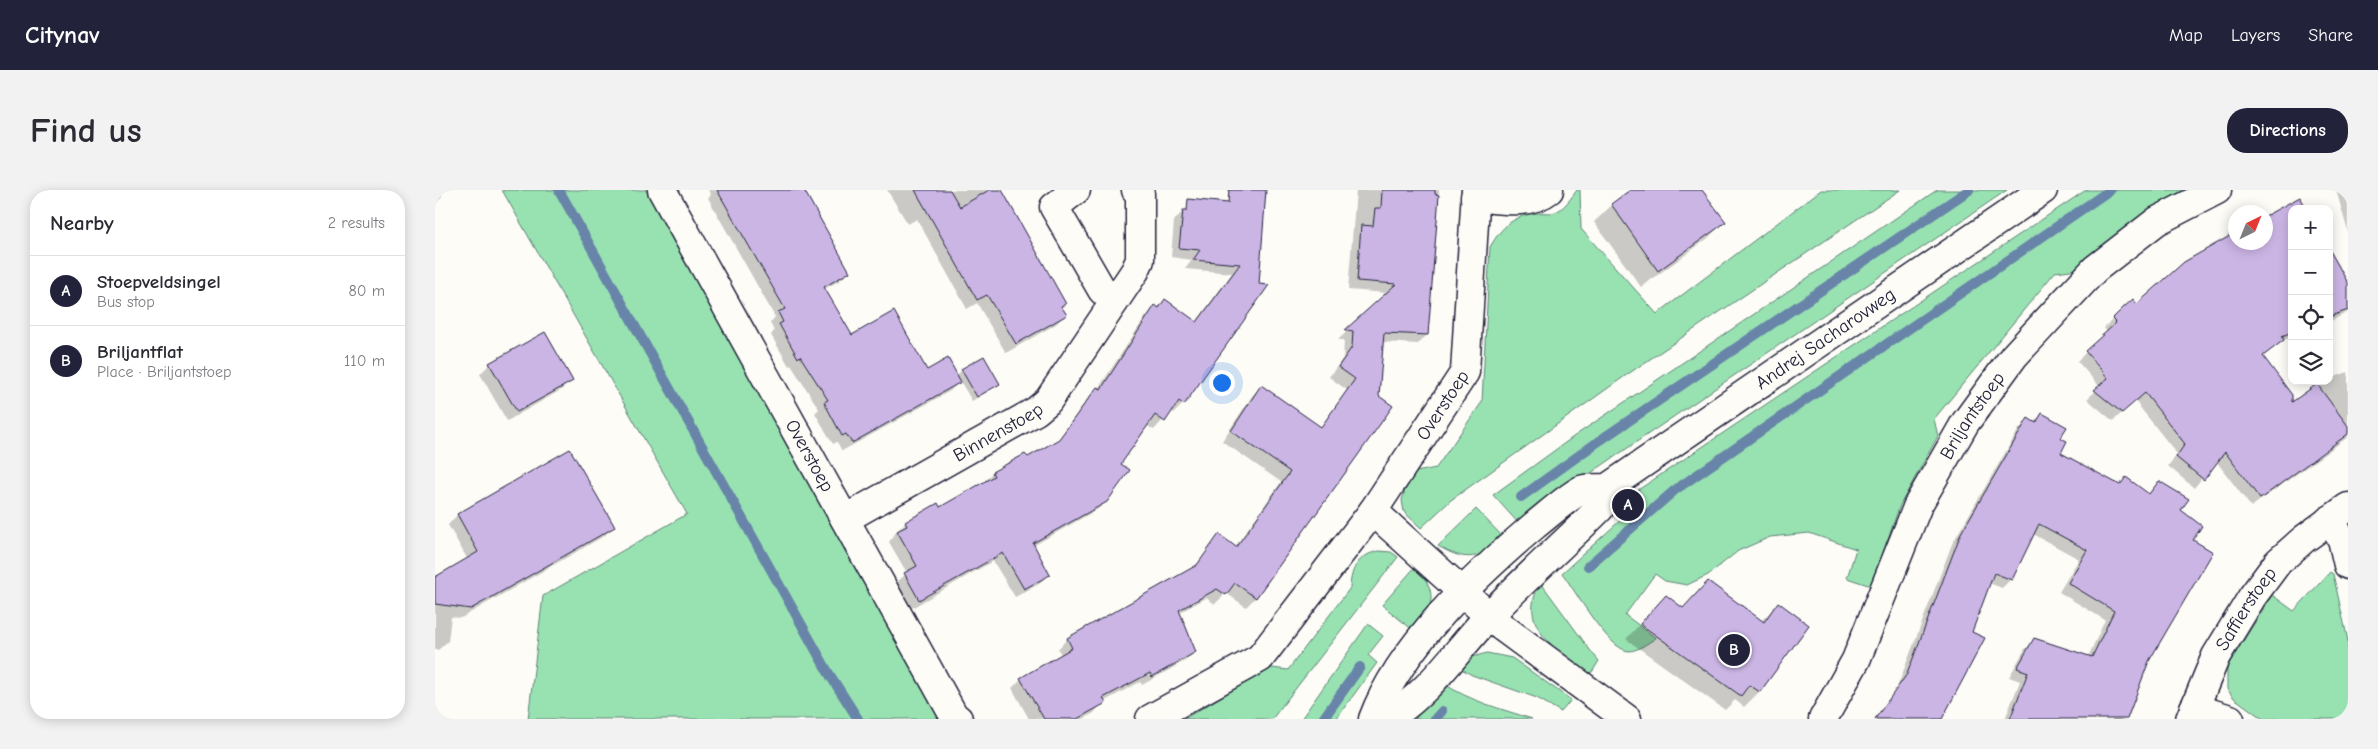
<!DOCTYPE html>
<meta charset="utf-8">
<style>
:root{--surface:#fff;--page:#f2f2f3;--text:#2b2b33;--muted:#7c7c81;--line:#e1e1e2;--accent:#22223b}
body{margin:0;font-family:"Comic Neue",sans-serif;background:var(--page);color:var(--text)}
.controls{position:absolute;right:15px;top:15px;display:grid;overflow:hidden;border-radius:10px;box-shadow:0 2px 12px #0003}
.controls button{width:45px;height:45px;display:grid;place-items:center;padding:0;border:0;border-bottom:1px solid var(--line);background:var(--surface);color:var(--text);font:25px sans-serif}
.compass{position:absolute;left:1793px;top:15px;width:45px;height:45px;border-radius:50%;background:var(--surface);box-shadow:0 2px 12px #0003;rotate:43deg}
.you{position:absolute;left:786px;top:192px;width:18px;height:18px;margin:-12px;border:4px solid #fff;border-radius:50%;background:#1a73e8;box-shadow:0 0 0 8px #1a73e833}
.badge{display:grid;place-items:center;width:32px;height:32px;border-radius:50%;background:var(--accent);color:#fff;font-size:16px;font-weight:700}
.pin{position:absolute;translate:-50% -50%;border:2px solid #fff;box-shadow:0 1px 5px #0006}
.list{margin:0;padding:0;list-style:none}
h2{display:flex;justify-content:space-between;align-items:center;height:65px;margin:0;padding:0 20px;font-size:21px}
h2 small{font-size:16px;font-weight:400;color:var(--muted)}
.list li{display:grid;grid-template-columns:32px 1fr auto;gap:15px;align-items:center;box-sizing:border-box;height:70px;padding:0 20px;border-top:1px solid var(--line)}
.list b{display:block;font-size:19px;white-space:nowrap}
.list p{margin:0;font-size:16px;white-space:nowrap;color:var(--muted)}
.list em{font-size:16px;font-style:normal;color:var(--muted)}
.icon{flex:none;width:28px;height:28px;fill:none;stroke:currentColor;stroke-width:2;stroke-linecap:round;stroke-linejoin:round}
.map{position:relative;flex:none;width:1913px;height:529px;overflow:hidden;border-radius:20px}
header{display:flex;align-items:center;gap:30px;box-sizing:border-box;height:70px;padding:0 25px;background:var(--accent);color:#fff}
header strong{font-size:24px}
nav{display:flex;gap:28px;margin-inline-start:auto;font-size:18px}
.intro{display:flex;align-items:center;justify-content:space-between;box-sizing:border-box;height:120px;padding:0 30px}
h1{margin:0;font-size:35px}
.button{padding:12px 22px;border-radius:20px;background:var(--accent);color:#fff;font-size:18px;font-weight:700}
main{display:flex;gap:30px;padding:0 30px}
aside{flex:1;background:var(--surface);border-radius:20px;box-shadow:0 2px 12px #0003}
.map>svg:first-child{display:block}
.green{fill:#98e2b1;stroke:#5d8276}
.shadow{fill:#0003}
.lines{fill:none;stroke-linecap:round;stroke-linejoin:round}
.stream{stroke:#6885a9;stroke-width:10}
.building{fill:#cbb5e5;stroke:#22223b}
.street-casing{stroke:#22223b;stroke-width:31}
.secondary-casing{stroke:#22223b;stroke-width:31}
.street{stroke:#fdfcf7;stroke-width:28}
.secondary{stroke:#fdfcf7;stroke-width:28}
.labels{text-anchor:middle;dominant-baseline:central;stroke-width:5;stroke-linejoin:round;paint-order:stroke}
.street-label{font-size:19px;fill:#22223b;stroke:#fdfcf7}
</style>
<header>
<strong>Citynav</strong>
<nav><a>Map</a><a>Layers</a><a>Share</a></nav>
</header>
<div class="intro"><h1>Find us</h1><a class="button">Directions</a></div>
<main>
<aside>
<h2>Nearby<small>2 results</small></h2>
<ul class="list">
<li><span class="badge">A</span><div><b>Stoepveldsingel</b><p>Bus stop</p></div><em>80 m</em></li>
<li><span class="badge">B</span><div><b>Briljantflat</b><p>Place · Briljantstoep</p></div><em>110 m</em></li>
</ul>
</aside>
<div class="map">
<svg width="1913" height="529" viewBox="0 0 1913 529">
<rect width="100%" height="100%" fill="#fdfcf7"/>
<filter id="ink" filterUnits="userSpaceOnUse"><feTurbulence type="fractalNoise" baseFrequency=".02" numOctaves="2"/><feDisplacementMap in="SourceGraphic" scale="10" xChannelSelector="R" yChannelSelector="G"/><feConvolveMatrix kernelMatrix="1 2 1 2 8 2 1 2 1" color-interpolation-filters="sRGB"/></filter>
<g filter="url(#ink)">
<g class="green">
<polygon points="67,0 211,0 505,529 93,529 108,406 252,324"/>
<path d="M1142,0H1145L1146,39L1222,124L1386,0H1465L1190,186L1016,310L986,338L969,322L967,310L972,294L981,282L1001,278L1047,212L1055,57C1067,36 1079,25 1104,23C1109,22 1115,24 1120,22C1128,20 1137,7 1142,0Z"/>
<polygon points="1502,0 1572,0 1147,289 1085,335 1058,305 1141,245"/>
<path d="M1651,0H1753L1693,35L1644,79L1620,82L1499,229L1503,246L1465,315L1436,396L1412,388L1421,359L1374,343L1335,347L1303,361L1273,385L1252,395L1230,391L1220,384L1190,425L1221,448C1214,452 1203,461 1194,461C1173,460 1140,400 1127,383L1199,318L1194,312L1205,302L1203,300Z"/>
<path d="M1041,319L1070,349C1044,369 1032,373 1003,356Z"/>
<path d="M943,361L956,362L963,367L837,529H749L831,480L837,478L853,480L915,398C916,378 923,366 943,361Z"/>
<path d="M980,377C1004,401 999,418 979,441L947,415Z"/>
<polygon points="1895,382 1898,384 1913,451 1913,529 1828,529 1799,508 1792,499 1792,477 1837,405 1859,421"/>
<path d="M1106,393L1155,460L1164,471L1157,482L1153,483C1124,462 1079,435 1106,393Z"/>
<polygon points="933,434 948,446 933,465 942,473 901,529 866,529"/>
<polygon points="1052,463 1077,468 1136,510 1126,522 1102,508 1037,485 1023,477 1030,469"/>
<path d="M1008,493C1034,511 1067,519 1097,529H980Z"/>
</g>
<g class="shadow">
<polygon points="0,0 4,0 7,7 0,14"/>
<polygon points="273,0 367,0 414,82 404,91 389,99 416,146 491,181 521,186 527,180 563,194 537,211 525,191 515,201 407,261 402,252 398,254 380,223 384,219 356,175 354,176 336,145 339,141 335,133 340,127 273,8 276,5"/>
<polygon points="452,0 565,0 629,114 625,117 630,125 621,134 571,163 542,113 532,119 482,29 473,34"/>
<polygon points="921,0 1004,0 992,145 983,154 947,152 821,407 811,417 791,403 780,414 771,408 744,423 760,462 750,471 707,495 705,492 668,512 659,523 648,529 594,529 577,498 586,489 627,466 623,459 632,449 758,379 784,346 800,357 846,292 787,251 817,206 826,196 885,238 912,200 894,187 908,168 909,150 903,150 952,103 913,100"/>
<polygon points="1197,0 1266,0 1289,32 1272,49 1206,97 1159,32 1177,15"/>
<polygon points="1901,0 1913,0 1913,42"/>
<polygon points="1857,19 1857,147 1846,151 1827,167 1860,212 1887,191 1894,191 1894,189 1913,182 1913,247 1816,317 1781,271 1759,298 1733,276 1742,264 1700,211 1678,231 1652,209 1665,197 1642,171 1672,142 1669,138 1678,129 1702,115 1794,48 1792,46 1800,38 1800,52 1830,52"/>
<polygon points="748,21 828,26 748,214 739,223 736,221 719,240 711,235 684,274 673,309 663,319 598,356 614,384 604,394 580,407 558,371 475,419 460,394 472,383 454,352 461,342 470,333 505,318 548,293 557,283 590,265 592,269 621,253 653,208 663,199 711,126 720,117 722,118 730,110 761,132 797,83 750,79 757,70 736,67 739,31"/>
<polygon points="1894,62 1913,95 1913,122 1894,132"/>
<polygon points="55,174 136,190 126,200 72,231 45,184"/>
<polygon points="1607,224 1624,248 1624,263 1684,296 1712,305 1724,293 1745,320 1757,350 1690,529 1570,529 1585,491 1574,487 1590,459 1600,450 1653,467 1670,430 1624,402 1644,369 1598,344 1576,389 1567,398 1554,393 1510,513 1463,495 1517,354 1584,239 1593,230 1598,233"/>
<polygon points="135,261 178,337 169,346 26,428 16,427 13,451 3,460 0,460 0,388 33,370 13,335 22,325"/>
<polygon points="1343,414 1324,502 1309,517 1300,510 1290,520 1191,449 1216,422 1248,419 1326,431"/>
<polygon points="1455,509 1483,529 1439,529"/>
</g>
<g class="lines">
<g class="stream">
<polyline points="124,0 393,482 423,529"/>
<polyline points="1086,307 1164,251 1534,0"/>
<polyline points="1153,376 1240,300 1675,0"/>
<polyline points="888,529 925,477"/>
<polyline points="1000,529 1007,521"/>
</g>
</g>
<g class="building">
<polygon points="282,0 369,0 415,82 389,97 417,145 459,121 492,180 513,168 526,192 417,253 411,244 407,246 389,212 393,210 365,166 363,168 344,134 348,132 343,122 350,119"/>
<polygon points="480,0 515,0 525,17 554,0 567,0 631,114 626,116 632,125 581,154 552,105 542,110"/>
<polygon points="794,0 831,0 824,94 834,95 749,215 744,211 730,232 720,225 686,274 695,280 672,312 598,353 615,385 589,399 568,363 484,410 469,383 482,376 462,341 472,336 470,332 503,313 505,317 559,286 557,282 590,264 593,267 624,249 662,197 666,199 720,115 724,118 730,109 762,132 805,74 758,70 765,60 744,58 748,20 752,20 753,9 793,13"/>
<polygon points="947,0 1000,0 1000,4 1004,5 993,145 949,143 944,206 958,216 821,408 800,393 791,405 782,399 744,420 761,462 717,487 715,483 668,508 671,513 642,529 609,529 585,488 637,458 632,448 762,375 784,344 801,357 855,282 796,241 826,195 886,237 920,189 903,177 917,157 918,141 910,140 961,94 922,91 926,35 938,36 940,18 946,18"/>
<polygon points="1195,0 1267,0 1291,32 1223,81 1176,14"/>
<polygon points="1865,7 1872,19 1857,19 1857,142 1847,146 1849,150 1828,166 1857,205 1857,212 1882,194 1913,236 1913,244 1825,309 1790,262 1769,290 1741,267 1750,254 1710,203 1687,223 1659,200 1673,188 1650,161 1681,133 1677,129 1688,118 1698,109 1702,114 1749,72 1800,43 1800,52 1830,52 1830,26"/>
<polygon points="1894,59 1913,93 1913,120 1894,127"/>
<polygon points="110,142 138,191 82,222 54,173"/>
<polygon points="549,166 565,194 542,207 526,179"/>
<polygon points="1607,223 1632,237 1625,248 1632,251 1626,263 1685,295 1691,287 1714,304 1724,291 1754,309 1746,320 1767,336 1758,350 1778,362 1714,471 1692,529 1575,529 1593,482 1582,478 1599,448 1657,467 1679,421 1633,393 1652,360 1604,334 1577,390 1559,383 1537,442 1550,448 1507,529 1440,529 1472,484 1526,343 1593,228 1601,233"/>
<polygon points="135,259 180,337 36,419 0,414 0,387 43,362 22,324"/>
<polygon points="1273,391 1329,432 1343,412 1374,435 1325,502 1314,495 1306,506 1205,434 1231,405 1248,418"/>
</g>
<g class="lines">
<defs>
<g id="street">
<path id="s1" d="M227,0L519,526L523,529"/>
<polyline points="641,0 619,17 667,100 679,112"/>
<path d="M1040,7C1064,9 1094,16 1114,0"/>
<polyline points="938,321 1063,434 1192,529"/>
<path id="s2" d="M410,329L601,221L613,211L700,81L705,70V3L701,0"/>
<polyline points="1894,330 1907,349 1913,375"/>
<polyline points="1759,518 1795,529"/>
<path id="s3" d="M715,529L825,468L938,321L1030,182L1041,0"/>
<path id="s4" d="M1388,529L1421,470L1483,315L1530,233L1579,166L1660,79L1722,31L1782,0"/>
<path id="s5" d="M1755,529L1781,466L1817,407L1843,372L1869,349L1913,317"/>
</g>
<g id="secondary">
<path id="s6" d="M938,529C965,456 1041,385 1100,335C1114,324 1130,309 1146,300C1152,297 1165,299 1172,298L1608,0"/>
<path d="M952,529C994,504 1020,462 1053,427C1089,389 1128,355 1165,318L1172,298"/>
</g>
</defs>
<use href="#street" class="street-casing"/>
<use href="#secondary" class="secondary-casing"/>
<use href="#street" class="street"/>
<use href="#secondary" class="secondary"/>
</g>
</g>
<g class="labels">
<g class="street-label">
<text stroke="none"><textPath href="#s6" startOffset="604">Andrej Sacharovweg</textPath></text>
<text stroke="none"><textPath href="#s3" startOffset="438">Overstoep</textPath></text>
<text stroke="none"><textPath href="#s4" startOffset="339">Briljantstoep</textPath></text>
<text stroke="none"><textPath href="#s2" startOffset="176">Binnenstoep</textPath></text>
<text stroke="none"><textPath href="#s1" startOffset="304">Overstoep</textPath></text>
<text stroke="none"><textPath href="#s5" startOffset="124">Saffierstoep</textPath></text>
</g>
</g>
</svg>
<div class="controls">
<button>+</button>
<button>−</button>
<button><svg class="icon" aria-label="locate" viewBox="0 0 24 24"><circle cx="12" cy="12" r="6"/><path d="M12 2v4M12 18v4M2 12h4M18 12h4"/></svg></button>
<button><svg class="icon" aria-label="layers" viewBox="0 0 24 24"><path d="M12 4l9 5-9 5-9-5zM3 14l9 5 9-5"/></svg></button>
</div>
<svg class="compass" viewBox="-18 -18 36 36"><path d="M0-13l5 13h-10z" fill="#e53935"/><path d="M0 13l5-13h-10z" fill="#7c7c81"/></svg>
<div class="you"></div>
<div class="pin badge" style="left:1193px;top:315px">A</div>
<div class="pin badge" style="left:1299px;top:460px">B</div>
</div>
</main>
